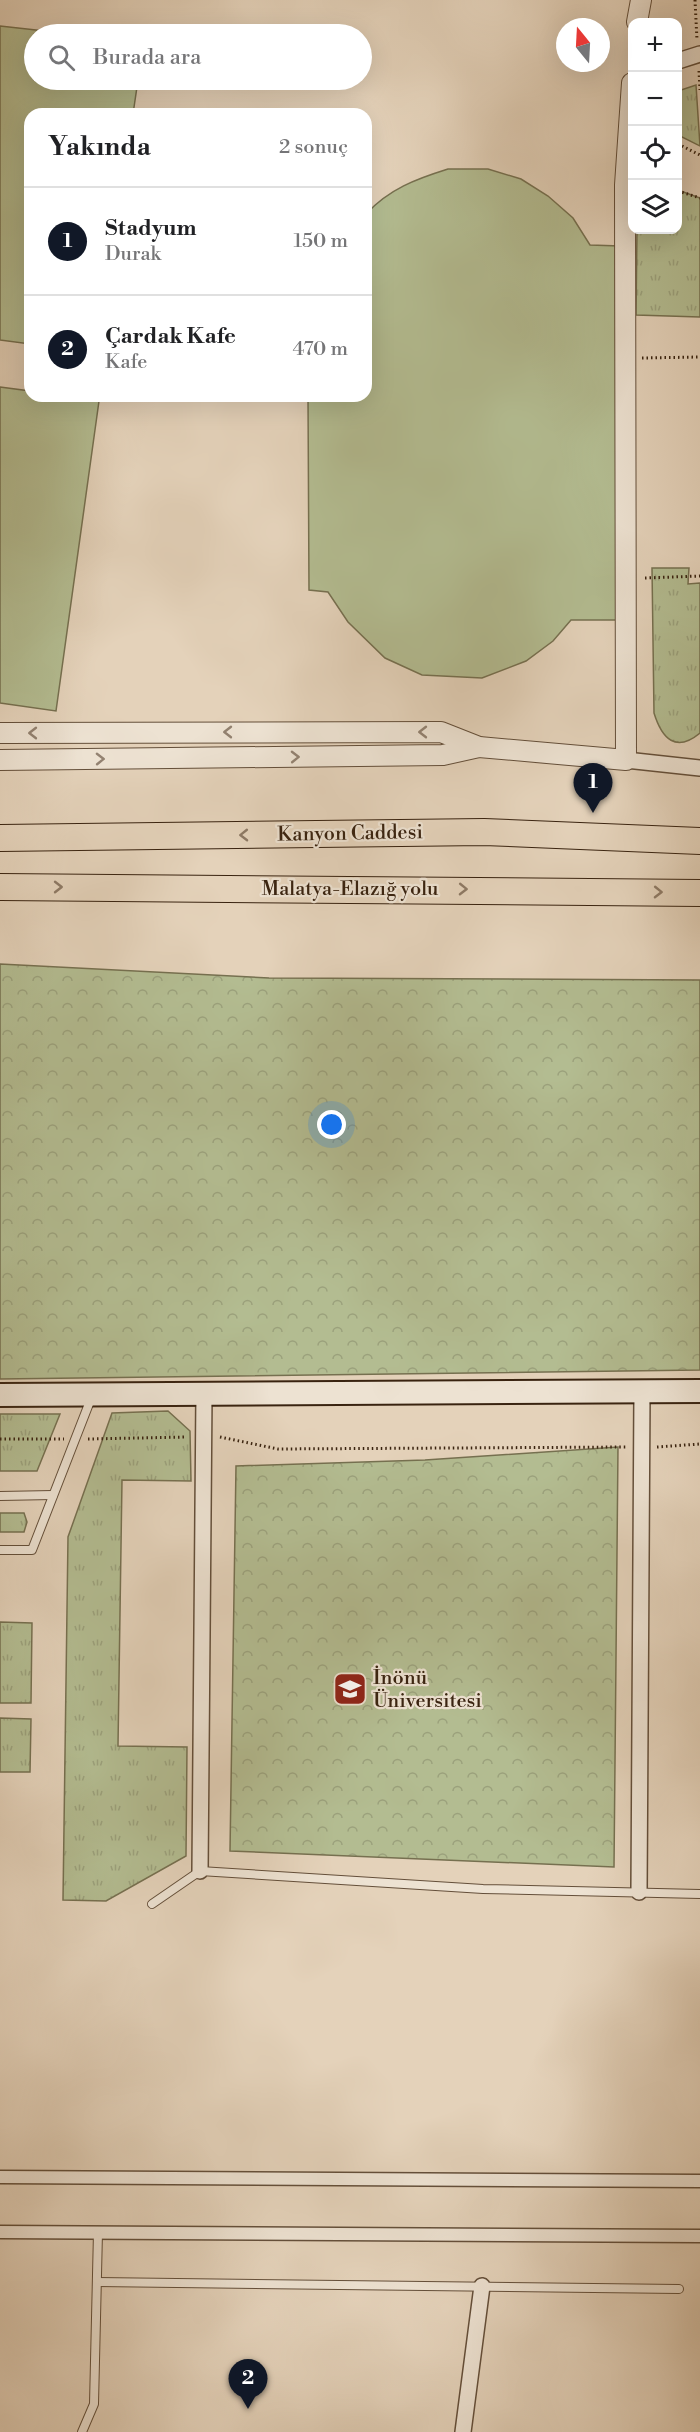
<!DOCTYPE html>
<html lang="tr">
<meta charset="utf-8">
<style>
:root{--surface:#fff;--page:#f2f2f2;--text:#202124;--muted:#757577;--line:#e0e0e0;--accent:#111827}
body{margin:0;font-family:"Libre Bodoni",serif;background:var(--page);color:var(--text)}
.controls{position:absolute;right:18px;top:18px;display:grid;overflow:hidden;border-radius:12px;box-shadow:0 6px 24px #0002}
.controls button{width:54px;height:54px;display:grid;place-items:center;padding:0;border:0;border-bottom:2px solid var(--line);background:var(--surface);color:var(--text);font:30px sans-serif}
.compass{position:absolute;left:556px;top:18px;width:54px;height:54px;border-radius:50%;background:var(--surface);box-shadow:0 6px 24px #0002;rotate:342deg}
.you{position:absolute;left:332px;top:1125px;width:21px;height:21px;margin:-15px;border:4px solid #fff;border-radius:50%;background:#1a73e8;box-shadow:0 0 0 9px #1a73e833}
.badge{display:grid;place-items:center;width:39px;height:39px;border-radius:50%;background:var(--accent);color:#fff;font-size:20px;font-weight:700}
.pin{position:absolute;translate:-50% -50px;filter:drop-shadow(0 2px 3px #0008)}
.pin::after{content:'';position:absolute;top:32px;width:21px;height:18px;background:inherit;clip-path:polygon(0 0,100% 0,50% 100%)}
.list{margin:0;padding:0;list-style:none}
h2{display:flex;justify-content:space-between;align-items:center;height:78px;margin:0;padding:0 24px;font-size:26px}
h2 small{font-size:20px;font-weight:400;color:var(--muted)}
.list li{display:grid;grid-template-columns:39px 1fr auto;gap:18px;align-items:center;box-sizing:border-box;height:108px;padding:0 24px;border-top:2px solid var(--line)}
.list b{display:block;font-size:22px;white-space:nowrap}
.list p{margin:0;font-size:20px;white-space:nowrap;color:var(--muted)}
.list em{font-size:20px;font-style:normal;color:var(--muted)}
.icon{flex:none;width:33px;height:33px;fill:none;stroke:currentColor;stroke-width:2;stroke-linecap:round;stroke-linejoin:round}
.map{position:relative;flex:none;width:700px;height:2432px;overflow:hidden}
.search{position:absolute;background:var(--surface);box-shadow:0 6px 24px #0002;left:24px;top:24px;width:348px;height:66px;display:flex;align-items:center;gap:15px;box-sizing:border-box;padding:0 21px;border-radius:33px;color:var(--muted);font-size:22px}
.panel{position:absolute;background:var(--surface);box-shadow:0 6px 24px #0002;left:24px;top:108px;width:348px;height:294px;border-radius:18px}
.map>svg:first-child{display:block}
.grass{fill:url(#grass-tufts);stroke:#767050;stroke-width:1.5}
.forest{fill:url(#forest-crowns);stroke:#767050;stroke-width:1.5}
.pitch{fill:#b3bc91;stroke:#767050;stroke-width:1.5}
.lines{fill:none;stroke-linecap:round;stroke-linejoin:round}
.service-casing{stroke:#644f3a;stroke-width:10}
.pedestrian-casing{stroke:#644f3a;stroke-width:15}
.minor-casing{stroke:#644f3a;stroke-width:18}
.tertiary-casing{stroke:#644f3a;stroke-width:22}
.secondary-casing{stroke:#392310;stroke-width:26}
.trunk-casing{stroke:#392310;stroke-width:28}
.path{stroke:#392310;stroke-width:3;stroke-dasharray:1.5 3;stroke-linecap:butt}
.service{stroke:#ede2d2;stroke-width:8}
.pedestrian{stroke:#ede2d2;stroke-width:12}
.minor{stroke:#ede2d2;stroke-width:15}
.tertiary{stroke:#ede2d2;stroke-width:20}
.secondary{stroke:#ede2d2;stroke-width:22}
.trunk{stroke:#e4d2ba;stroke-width:26}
.oneway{stroke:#938271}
.oneway2{stroke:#8e7a65}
.labels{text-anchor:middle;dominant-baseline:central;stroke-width:4.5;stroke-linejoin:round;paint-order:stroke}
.street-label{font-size:20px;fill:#392310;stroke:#ede2d2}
.poi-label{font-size:20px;fill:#392310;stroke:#ede2d2;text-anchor:start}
</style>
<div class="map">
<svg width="700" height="2432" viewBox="0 0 700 2432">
<defs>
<pattern id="grass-tufts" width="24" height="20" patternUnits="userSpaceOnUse" patternTransform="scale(1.5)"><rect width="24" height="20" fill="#b3bc91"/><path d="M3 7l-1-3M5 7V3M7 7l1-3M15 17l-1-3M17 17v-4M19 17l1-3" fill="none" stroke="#9ba17c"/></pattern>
<pattern id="forest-crowns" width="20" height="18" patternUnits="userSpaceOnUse" patternTransform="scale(1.5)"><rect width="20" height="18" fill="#b3bc91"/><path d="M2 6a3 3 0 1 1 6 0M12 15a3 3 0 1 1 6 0" fill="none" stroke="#9ba17c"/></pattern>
</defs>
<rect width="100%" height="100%" fill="#e4d2ba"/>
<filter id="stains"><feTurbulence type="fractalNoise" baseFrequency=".00333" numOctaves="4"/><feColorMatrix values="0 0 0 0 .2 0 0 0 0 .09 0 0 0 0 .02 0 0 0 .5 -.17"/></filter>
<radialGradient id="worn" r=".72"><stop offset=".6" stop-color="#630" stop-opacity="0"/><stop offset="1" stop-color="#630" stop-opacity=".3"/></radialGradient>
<g class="grass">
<polygon points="696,85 700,146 678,135 678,91"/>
<polygon points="678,190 700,198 700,317 636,315 637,230 678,230"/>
<path d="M652,568H689L688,584L700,583V733C676,753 662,739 654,713Z"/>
<polygon points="168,1411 190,1431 191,1481 122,1480 118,1746 187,1747 186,1856 106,1901 63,1900 68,1537 112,1413"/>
<polygon points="0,1414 60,1414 37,1471 0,1471"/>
<polygon points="0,1513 24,1513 27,1522 24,1532 0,1532"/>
<polygon points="0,1622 32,1623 31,1703 0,1703"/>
<polygon points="0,1718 31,1719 30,1772 0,1772"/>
</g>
<g class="forest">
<polygon points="0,964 269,978 700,980 700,1370 0,1379"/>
<polygon points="618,1447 614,1867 230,1851 236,1466 425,1460"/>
</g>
<g class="pitch">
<polygon points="0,26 72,34 34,34 34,80 138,80 133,114 30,114 30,344 0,340"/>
<path d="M448,169H488L521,179L548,196L573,218L590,245L620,246L619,620H571L553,641L526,661L482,678L422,675L385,658L348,622L328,592L309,590L308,396H366V214C389,189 416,179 448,169Z"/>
<polygon points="0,387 30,391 30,396 66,396 99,401 56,711 0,703"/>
</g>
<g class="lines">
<defs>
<g id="service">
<polyline points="0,1496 53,1495"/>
<polyline points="0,1550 32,1550 92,1396"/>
<polyline points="152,1904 200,1871 483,1889 700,1894"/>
<polyline points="97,2282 679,2289"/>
<polyline points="82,2432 94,2404 98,2232"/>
</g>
<g id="pedestrian">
<polyline points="0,2177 700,2181"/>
<polyline points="0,2232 700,2236"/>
</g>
<g id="minor">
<polyline points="678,61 700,54"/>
<polyline points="626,760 700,768"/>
<polyline points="200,1871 204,1393"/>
<polyline points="639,1892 642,1392"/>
<polyline points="463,2432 482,2286"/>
</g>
<g id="tertiary">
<polyline points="637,22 641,0"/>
<polyline points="0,733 441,732 479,747 626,760 625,185 632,83"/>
<polyline points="0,760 443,755 479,747"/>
</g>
<polyline id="secondary" points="0,1395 700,1391"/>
<g id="trunk">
<polyline points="0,838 484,832 700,841"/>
<polyline points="0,887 700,893"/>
</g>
</defs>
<use href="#service" class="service-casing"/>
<use href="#pedestrian" class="pedestrian-casing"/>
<use href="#minor" class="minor-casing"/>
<use href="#tertiary" class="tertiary-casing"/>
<use href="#secondary" class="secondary-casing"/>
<use href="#trunk" class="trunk-casing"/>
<g class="path">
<polyline points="695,0 697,40"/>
<polyline points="699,71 700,90"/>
<polyline points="678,144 700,155"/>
<polyline points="678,191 700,198"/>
<polyline points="642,358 700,357"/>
<polyline points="645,578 700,576"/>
<polyline points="220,1437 278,1449 626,1447"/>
<polyline points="0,1439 64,1439"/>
<polyline points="88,1439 187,1437"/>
<polyline points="657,1447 700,1444"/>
</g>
<use href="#service" class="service"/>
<use href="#pedestrian" class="pedestrian"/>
<use href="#minor" class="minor"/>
<use href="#tertiary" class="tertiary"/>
<use href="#secondary" class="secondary"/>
<use href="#trunk" class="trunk"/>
</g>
<defs><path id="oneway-chevron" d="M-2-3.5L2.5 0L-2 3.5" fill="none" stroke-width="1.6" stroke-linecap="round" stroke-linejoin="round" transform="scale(1.5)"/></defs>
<g class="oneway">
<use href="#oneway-chevron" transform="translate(228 732) rotate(180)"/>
<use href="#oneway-chevron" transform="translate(423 732) rotate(180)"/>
<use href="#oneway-chevron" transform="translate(33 733) rotate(180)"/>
<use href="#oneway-chevron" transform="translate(295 757) rotate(-1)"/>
<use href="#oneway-chevron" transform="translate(100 759) rotate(-1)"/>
</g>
<g class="oneway2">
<use href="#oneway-chevron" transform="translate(244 835) rotate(179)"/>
<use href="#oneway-chevron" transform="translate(58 887)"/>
<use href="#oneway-chevron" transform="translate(463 889) rotate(1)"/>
<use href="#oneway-chevron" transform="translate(658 892) rotate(1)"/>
</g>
<defs>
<symbol id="university-square" viewBox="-11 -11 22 22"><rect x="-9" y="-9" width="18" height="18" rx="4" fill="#8f2418" stroke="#ede2d2"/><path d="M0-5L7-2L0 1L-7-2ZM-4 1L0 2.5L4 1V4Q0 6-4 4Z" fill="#fff"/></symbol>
</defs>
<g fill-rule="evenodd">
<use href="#university-square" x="331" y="1670" width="38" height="38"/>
</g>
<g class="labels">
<g class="street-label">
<text transform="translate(350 834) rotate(-1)">Kanyon Caddesi</text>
<text x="350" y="889">Malatya-Elazığ yolu</text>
</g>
<g class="poi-label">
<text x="373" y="1678">İnönü<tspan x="373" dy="23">Üniversitesi</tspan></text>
</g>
</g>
<rect width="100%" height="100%" filter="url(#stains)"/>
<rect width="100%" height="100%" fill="url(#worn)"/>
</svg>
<div class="controls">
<button>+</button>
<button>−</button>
<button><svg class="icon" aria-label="locate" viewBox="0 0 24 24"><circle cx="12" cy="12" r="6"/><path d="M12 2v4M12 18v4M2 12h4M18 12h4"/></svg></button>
<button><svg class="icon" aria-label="layers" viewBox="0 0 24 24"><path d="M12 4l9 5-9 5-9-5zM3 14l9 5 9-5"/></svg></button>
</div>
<svg class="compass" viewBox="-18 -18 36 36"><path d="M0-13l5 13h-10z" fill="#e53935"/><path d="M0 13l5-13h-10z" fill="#757577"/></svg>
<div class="you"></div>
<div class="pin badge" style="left:593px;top:813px">1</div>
<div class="pin badge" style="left:248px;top:2409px">2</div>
<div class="search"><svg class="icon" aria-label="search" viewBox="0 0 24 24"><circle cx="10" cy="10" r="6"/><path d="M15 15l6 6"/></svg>Burada ara</div>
<section class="panel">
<h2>Yakında<small>2 sonuç</small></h2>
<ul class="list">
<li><span class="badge">1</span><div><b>Stadyum</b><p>Durak</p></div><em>150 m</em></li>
<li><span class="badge">2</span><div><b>Çardak Kafe</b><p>Kafe</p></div><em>470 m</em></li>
</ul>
</section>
</div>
